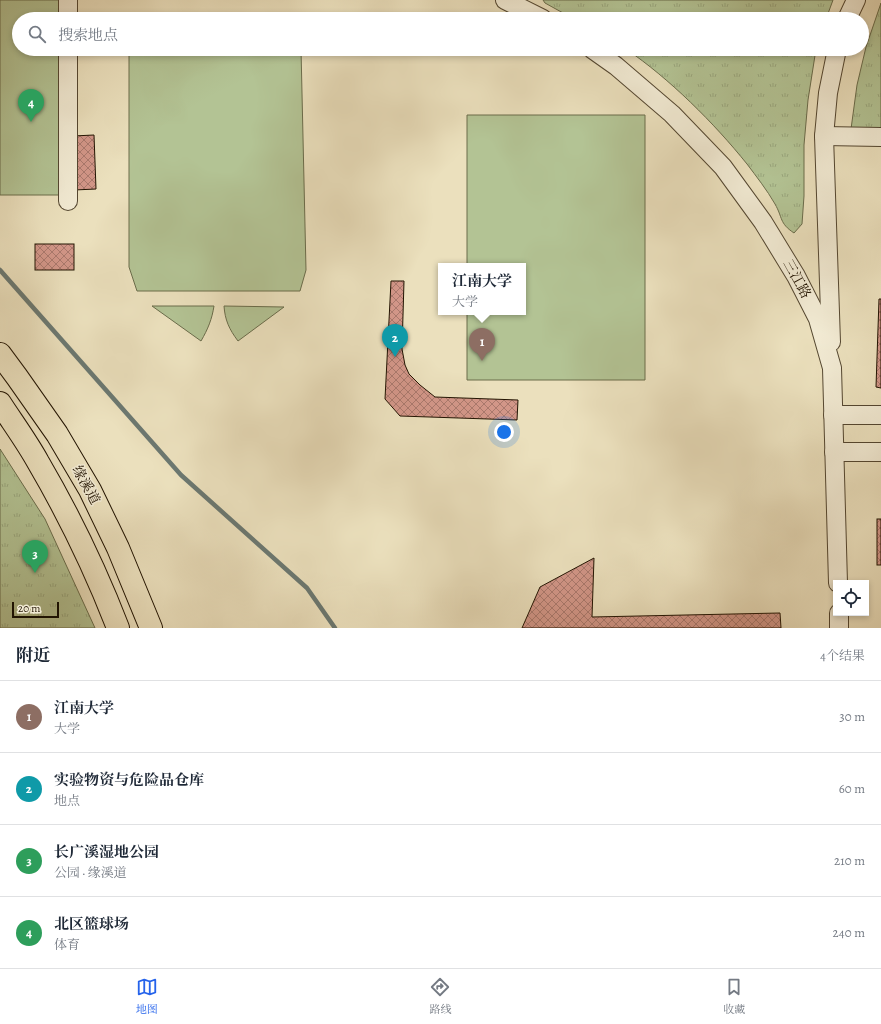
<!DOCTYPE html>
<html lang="zh">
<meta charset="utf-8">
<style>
:root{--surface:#fff;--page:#f2f2f3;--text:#1f2937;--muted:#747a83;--line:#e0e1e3;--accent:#2563eb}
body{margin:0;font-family:Alegreya,"Noto Serif SC",serif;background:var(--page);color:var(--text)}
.controls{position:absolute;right:12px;bottom:12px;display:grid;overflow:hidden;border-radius:0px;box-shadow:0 2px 6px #0003}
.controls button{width:36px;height:36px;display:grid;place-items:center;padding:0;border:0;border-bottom:1px solid var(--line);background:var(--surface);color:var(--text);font:20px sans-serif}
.scale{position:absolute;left:12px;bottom:10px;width:47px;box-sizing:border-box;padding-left:4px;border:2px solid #221402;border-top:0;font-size:11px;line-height:14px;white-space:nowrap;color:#221402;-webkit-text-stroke:3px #f2ebd4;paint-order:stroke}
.you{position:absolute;left:504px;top:432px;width:14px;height:14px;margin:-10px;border:3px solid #fff;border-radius:50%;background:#1a73e8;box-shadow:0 0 0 6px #1a73e833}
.badge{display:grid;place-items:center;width:26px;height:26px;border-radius:50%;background:var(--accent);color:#fff;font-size:13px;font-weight:700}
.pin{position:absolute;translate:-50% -33px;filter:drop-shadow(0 1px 2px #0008)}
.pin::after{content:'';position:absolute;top:21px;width:14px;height:12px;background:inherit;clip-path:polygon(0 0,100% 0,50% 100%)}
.popup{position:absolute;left:438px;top:263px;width:88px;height:52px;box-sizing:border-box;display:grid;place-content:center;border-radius:0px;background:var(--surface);filter:drop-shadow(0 1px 3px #0005);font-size:13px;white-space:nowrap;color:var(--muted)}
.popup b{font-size:15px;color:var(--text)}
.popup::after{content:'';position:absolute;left:50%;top:100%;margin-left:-8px;border:8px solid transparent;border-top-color:var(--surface)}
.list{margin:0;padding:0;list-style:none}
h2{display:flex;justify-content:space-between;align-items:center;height:52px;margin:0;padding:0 16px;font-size:17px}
h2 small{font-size:13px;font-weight:400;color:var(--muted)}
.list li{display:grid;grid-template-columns:26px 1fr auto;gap:12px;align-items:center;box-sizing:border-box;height:72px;padding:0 16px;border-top:1px solid var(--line)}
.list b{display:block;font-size:15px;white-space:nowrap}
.list p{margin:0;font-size:13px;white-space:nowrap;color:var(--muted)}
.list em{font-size:13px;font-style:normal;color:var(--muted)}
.icon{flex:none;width:22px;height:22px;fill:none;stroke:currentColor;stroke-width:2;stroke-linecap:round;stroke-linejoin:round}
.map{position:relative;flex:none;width:881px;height:628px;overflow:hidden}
.search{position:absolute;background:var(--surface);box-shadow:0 2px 6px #0003;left:12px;right:12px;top:12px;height:44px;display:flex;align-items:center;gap:10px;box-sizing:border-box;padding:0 14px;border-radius:22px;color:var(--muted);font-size:15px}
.sheet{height:340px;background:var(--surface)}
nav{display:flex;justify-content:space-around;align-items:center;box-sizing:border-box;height:56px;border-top:1px solid var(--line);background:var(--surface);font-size:11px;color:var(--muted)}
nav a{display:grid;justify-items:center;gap:2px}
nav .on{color:var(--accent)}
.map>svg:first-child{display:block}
.grass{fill:url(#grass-tufts);stroke:#6a6c4b}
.pitch{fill:#b3c394;stroke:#6a6c4b}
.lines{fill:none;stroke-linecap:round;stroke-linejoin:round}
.stream{stroke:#6b7871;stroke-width:4.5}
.building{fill:url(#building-cross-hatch);stroke:#221402}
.minor-casing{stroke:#544731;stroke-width:20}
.major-casing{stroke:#221402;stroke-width:24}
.minor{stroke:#f2ebd4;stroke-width:18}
.major{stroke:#ebe0bd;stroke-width:22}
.labels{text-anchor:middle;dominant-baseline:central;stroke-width:3;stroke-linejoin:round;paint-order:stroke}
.street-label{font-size:14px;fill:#221402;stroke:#f2ebd4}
</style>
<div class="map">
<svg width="881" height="628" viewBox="0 0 881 628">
<defs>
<pattern id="grass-tufts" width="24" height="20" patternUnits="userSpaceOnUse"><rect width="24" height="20" fill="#b3c394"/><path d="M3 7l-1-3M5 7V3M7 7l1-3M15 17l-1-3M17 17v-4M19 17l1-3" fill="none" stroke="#9aa77e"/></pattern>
<pattern id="building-cross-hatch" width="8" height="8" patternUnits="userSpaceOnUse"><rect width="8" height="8" fill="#d29688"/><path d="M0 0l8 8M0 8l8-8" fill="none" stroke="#aa796d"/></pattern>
</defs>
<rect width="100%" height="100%" fill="#ebe0bd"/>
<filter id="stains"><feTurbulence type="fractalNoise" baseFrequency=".005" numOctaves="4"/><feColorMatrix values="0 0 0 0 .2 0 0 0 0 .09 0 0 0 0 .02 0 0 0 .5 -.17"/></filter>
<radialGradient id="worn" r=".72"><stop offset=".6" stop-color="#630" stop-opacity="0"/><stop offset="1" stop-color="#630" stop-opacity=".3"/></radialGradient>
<g class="grass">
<polygon points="543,0 833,0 826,19 574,19 545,3"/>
<polygon points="881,3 881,129 851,129 857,85 866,47"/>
<path d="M626,49H816L808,100L804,145V196L802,224L794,233C779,223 783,218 775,204C767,190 756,176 747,164C714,123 670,79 626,49Z"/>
<polygon points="0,449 45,519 95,628 0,628"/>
</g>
<g class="pitch">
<polygon points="0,0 63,0 63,19 19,19 19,49 63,49 63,195 0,195"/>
<polygon points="129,49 301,49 306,270 300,291 137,291 129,267"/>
<polygon points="467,115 645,115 645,380 467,380 467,312 523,312 523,266 467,266"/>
<path d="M152,306H214C212,319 208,329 201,341Z"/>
<path d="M224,306L284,307L238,341C229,329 225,320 224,306Z"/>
</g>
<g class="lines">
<polyline class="stream" points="0,270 181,475 307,588 335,628"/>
</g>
<g class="building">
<polygon points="94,135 96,189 74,190 73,136"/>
<rect x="35" y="244" width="39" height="26"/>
<polygon points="391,281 404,281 402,349 405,365 409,374 420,385 435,397 518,400 517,420 400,416 385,399"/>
<polygon points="879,299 881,299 881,388 876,387"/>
<rect x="877" y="519" width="4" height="46"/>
<polygon points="594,558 592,617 780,613 781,628 522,628 540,587"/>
</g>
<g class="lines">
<defs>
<g id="minor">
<polyline points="505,0 543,19"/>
<polyline points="68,19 68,0"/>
<polyline points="847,19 856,0"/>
<polyline points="592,49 616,66 672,114 723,167 763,222 796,276 818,319 832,368 838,583"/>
<polyline points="824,136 881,137"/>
<polyline points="68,201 68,49"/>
<polyline points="831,342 824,136 828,93 837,49"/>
<polyline points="833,415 881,415"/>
<polyline points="834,452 881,452"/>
<polyline points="839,613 839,628"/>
</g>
<g id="major">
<polyline points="0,354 17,377 57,434 90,490 118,548 151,628"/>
<path d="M0,403C13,423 27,442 38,462C69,515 96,571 118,628"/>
</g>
</defs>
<use href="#minor" class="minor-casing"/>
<use href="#major" class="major-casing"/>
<use href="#minor" class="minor"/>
<use href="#major" class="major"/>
</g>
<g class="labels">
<g class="street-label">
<text transform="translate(797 279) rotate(61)">三江路</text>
<text transform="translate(86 485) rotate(61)">缘溪道</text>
</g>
</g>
<rect width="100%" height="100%" filter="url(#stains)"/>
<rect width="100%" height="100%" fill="url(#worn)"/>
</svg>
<div class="controls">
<button><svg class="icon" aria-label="locate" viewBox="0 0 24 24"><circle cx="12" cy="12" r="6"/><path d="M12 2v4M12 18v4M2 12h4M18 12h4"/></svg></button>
</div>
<div class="scale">20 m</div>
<div class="you"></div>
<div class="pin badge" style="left:482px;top:361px;background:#8d6e63">1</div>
<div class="popup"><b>江南大学</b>大学</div>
<div class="pin badge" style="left:395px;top:357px;background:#0f9aa8">2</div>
<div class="pin badge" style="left:35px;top:573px;background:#2e9e5b">3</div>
<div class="pin badge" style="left:31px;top:122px;background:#2e9e5b">4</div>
<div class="search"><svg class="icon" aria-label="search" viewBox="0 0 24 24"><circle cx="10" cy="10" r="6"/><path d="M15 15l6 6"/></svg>搜索地点</div>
</div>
<section class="sheet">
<h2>附近<small>4个结果</small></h2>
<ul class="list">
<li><span class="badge" style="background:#8d6e63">1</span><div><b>江南大学</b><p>大学</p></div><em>30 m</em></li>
<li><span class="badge" style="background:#0f9aa8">2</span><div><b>实验物资与危险品仓库</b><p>地点</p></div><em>60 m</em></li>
<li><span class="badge" style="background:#2e9e5b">3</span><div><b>长广溪湿地公园</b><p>公园 · 缘溪道</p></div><em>210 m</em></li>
<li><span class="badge" style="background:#2e9e5b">4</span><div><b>北区篮球场</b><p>体育</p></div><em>240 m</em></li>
</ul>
</section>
<nav>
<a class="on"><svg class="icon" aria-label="map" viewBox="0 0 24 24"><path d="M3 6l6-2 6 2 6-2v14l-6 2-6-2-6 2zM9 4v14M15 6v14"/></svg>地图</a>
<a><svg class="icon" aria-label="directions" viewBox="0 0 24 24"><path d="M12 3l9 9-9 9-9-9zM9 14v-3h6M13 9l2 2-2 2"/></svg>路线</a>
<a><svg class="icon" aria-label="saved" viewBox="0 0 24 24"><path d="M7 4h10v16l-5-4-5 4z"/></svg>收藏</a>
</nav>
